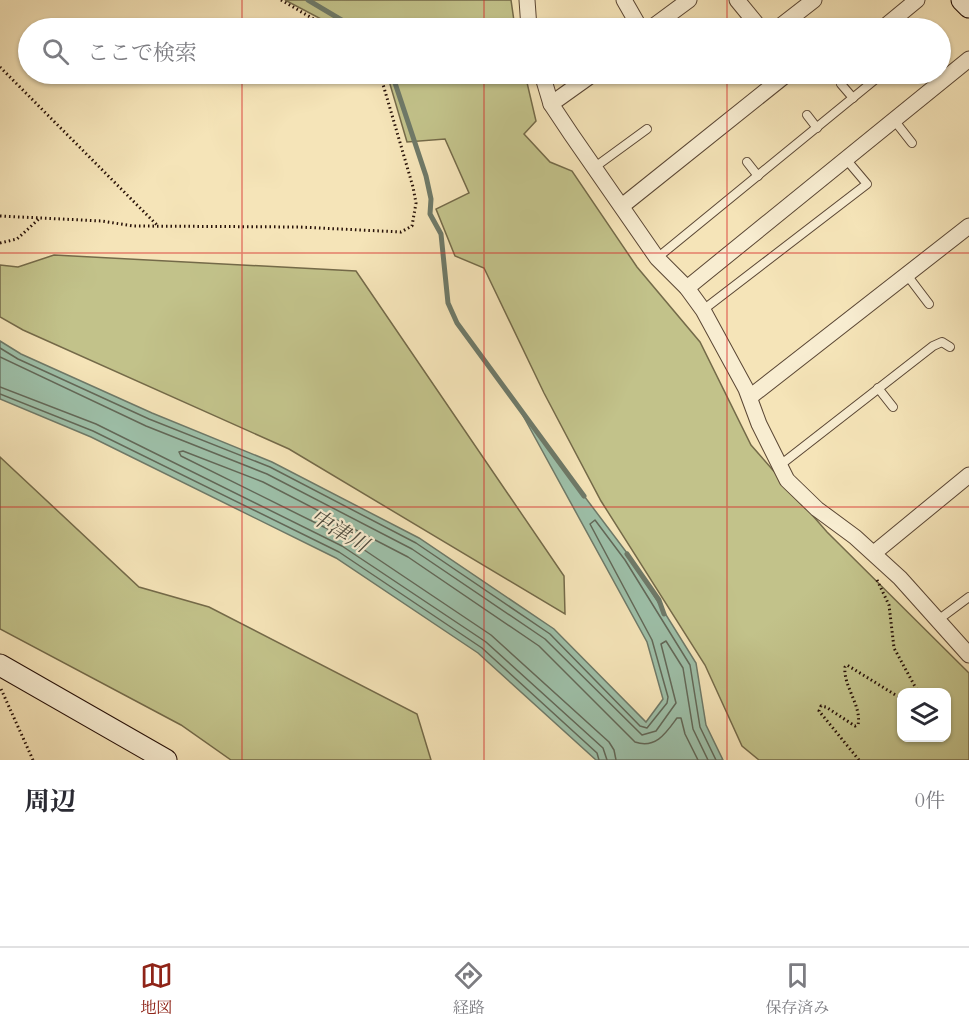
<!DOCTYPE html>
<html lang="ja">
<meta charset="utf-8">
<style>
:root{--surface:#fff;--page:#f7f7f7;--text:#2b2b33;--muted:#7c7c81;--line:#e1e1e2;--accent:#8f2418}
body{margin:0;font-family:Cardo,"Noto Serif JP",serif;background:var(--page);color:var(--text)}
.controls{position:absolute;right:18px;bottom:18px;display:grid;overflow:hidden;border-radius:12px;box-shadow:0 2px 4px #0004}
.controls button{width:54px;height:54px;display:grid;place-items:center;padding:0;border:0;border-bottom:2px solid var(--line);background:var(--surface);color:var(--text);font:30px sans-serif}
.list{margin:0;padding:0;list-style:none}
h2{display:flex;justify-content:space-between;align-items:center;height:78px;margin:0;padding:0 24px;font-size:26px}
h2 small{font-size:20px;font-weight:400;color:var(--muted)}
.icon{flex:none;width:33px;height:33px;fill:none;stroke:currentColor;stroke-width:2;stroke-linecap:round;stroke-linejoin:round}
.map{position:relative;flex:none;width:969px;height:760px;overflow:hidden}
.search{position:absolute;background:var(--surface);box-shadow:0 2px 4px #0004;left:18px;right:18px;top:18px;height:66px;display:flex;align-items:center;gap:15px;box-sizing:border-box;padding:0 21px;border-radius:33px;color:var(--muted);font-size:22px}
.sheet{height:186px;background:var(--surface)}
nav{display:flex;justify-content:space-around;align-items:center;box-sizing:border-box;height:84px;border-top:2px solid var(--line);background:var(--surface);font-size:16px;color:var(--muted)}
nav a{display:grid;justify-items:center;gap:3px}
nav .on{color:var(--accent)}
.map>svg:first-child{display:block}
.green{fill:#c2c28a;stroke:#746a49;stroke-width:1.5;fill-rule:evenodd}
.water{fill:#9dbfa8;stroke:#6e7968;stroke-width:1.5}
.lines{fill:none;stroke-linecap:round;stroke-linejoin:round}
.shore{stroke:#626858;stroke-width:1.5}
.stream{stroke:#6e7968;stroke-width:5}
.lane-casing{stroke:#5a4634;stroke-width:10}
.street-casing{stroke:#5a4634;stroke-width:17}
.secondary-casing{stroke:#271108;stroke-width:23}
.path{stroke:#271108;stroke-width:3;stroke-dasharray:1.5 3;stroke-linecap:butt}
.lane{stroke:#f8edd1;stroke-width:8}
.street{stroke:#f8edd1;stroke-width:15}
.secondary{stroke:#f8edd1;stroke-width:21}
.grid{fill:none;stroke:#d62828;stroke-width:1.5;stroke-opacity:0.55}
.labels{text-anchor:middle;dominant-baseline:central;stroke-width:4.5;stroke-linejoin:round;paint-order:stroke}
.water-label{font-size:21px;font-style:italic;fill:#504e40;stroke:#f8edd1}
</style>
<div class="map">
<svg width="969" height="760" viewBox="0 0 969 760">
<rect width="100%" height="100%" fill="#f5e4b8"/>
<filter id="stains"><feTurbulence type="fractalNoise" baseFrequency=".00333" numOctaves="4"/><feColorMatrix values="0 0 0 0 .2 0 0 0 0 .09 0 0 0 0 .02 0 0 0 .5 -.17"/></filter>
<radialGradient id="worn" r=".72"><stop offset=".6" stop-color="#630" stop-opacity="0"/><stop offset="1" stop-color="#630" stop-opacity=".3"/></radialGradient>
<g class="green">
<polygon points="285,0 511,0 515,28 338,28"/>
<path d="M387,74H525L536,121L524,134L550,162L572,171L637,267L700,342L751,445L827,532L969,673V760H759L742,746L705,665L601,501L544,393L484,268L455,256L436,209L469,193L445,139L407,142ZM902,692H946V738H902Z"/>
<polygon points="54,255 356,271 564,576 565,614 289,449 23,330 0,317 0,265 18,267"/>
<polygon points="0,457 139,587 209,607 417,714 431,760 231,760 181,725 0,629"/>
</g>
<polygon class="water" points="0,341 21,354 152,413 272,462 419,538 554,629 646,722 663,699 647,642 521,412 630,557 696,663 706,725 723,760 596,760 478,653 336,558 91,437 0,399"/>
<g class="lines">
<g class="shore">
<polyline points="0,348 18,359 149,419 270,467 416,543 550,634 640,726 647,728 667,703 668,697 652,640 590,524 595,520 625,560 690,665 700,727 716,760"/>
<polyline points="0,357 146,426 267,474 412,549 545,639 642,735 656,731 676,703 661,644 666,641 683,668 693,729 708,760"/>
<polyline points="0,387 96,424 342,546 486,642 603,748 607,760"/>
<polyline points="0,394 93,431 339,552 482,648 597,753 599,760"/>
<path d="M616,760L614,750L609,742L491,635L348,539L181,456L179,452L183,451L263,482L408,557L539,646L635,742C656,749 666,733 677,718H681L685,734L698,760"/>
</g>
<g class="stream">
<polyline points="308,0 355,28"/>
<polyline points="392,74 426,176 431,199 430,214 441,234 448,303 457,323 584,496"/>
<polyline points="627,554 659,600 664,614"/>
</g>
<defs>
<g id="lane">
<polyline points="841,84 853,98"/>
<polyline points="807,115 817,128"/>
<polyline points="894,120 912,143"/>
<polyline points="747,162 758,176"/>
<polyline points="595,167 647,129"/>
<polyline points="657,258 882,74"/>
<polyline points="907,275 929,304"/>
<polyline points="703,310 867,184 845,158"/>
<polyline points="878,388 893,407"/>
<polyline points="779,466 933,346 942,342 950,347"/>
<polyline points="938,620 969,597"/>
</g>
<g id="street">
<polyline points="527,0 529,28"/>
<polyline points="624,0 640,28"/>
<polyline points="737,0 760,28"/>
<polyline points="651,28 689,0"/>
<polyline points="778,28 814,0"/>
<polyline points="883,28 917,0"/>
<polyline points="542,74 551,104 571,134 657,258 687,288 703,310 746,389 759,424 787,480 817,509 855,537 900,578 969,655"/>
<polyline points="551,104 593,74"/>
<polyline points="622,206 787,74"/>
<polyline points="687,288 969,59"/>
<polyline points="750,397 969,226"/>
<polyline points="874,553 969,475"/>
</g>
<g id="secondary">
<polyline points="962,0 969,7"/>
<polyline points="0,665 166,760"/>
</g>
</defs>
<use href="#lane" class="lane-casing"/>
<use href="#street" class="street-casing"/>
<use href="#secondary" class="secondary-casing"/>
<g class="path">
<polyline points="281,0 329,28"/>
<polyline points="0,67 157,225"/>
<polyline points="0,216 102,221 133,226 299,227 401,232 412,226 416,203 413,187 380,74"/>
<polyline points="0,243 17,239 40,218"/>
<polyline points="877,580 889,605 894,648 918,692"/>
<polyline points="1,689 33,760"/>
<path d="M859,760L819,711L821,706L826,707L855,726L858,725C862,706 843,686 845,667L847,665L902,699"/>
</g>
<use href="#lane" class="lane"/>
<use href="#street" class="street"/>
<use href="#secondary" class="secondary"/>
</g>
<path class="grid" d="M242,0V28M484,0V28M727,0V28M242,74V760M484,74V760M727,74V760M0,253H969M0,507H969"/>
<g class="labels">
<g class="water-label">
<text transform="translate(339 531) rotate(31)">中津川</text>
</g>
</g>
<rect width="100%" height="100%" filter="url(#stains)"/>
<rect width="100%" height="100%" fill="url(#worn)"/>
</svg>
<div class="controls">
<button><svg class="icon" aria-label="layers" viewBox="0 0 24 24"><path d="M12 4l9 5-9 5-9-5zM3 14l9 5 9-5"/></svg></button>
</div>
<div class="search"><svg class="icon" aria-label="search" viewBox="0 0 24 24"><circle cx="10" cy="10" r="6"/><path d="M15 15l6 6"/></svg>ここで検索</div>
</div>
<section class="sheet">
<h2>周辺<small>0件</small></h2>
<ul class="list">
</ul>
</section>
<nav>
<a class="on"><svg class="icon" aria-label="map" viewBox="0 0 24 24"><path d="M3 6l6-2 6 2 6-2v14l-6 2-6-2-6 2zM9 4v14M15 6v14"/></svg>地図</a>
<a><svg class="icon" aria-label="directions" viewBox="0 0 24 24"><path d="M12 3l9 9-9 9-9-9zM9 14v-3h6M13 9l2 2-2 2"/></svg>経路</a>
<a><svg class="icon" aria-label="saved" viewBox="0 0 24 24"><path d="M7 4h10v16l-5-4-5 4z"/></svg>保存済み</a>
</nav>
